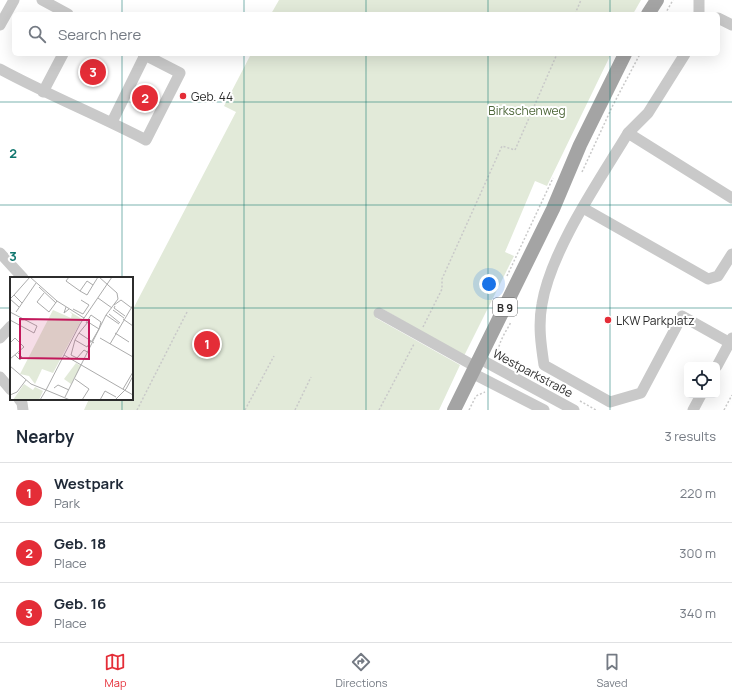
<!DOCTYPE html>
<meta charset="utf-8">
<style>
:root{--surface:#fff;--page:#f2f2f3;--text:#1f2937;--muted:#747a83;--line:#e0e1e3;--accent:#e42d37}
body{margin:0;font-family:Manrope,sans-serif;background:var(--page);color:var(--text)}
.controls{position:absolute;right:12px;bottom:12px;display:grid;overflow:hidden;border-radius:6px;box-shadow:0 4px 16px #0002}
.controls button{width:36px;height:36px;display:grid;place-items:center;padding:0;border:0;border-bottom:1px solid var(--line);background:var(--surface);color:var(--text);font:20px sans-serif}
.you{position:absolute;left:489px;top:284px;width:14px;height:14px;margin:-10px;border:3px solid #fff;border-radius:50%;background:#1a73e8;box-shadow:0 0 0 6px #1a73e833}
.badge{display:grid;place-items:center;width:26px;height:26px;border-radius:50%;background:var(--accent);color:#fff;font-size:13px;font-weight:700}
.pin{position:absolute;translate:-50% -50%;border:2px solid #fff;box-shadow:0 1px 4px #0006}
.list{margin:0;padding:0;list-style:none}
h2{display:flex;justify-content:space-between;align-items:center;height:52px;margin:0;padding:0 16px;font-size:17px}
h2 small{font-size:13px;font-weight:400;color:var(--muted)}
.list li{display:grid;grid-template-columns:26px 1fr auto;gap:12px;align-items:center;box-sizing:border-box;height:60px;padding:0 16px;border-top:1px solid var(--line)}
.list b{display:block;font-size:15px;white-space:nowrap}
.list p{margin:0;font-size:13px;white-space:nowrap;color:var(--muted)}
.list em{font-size:13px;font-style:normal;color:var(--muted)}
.icon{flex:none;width:22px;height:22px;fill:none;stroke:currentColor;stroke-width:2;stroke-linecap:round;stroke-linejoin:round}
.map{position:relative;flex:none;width:732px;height:410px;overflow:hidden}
.search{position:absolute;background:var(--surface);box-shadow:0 4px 16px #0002;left:12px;right:12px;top:12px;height:44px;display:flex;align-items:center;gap:10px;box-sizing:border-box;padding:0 14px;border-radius:6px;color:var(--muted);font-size:15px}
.sheet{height:232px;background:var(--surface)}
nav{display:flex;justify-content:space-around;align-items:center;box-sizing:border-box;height:56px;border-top:1px solid var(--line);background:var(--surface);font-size:11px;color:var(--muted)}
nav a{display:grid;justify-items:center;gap:2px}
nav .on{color:var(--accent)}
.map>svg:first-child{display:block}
.green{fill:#e2ead9}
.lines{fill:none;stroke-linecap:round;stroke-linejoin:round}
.path{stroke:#c9c9c9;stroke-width:1.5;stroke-dasharray:2 2;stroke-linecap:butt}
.minor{stroke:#c9c9c9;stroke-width:11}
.major{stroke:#a4a4a4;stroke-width:14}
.grid{fill:none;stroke:#0f766e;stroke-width:1;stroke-opacity:0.55}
.poi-dot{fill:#e42d37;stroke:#fff;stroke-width:1.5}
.labels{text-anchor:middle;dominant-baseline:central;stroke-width:4;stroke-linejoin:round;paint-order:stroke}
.shield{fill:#fff;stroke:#6b6b6b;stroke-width:1}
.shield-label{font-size:11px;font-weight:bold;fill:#2c2c2c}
.poi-label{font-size:12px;fill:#2c2c2c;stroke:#fff;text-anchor:start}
.park-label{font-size:12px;fill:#4e673a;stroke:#fff}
.street-label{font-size:12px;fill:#2c2c2c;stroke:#fff}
.inset-road{fill:none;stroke:#ababab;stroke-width:1}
.view{fill:#c2185b;fill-opacity:0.15;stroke:#c2185b;stroke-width:2}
.inset-edge{fill:none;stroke:#2c2c2c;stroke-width:2}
.grid-label{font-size:13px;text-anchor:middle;font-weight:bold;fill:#0f766e;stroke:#fff;stroke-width:4;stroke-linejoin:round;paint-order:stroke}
</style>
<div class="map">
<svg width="732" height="410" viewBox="0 0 732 410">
<rect width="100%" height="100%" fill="#fff"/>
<g class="green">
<polygon points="279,0 641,0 633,14 271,14"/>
<polygon points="251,54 611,54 547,186 535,181 505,252 514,256 464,356 381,308 376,318 460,365 439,410 84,410 89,399 132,399 132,311 236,112 224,106"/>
</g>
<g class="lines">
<g class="path">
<polyline points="575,14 581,0"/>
<polyline points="665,14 673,0"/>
<polyline points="582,172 613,105 640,54"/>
<polyline points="507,276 553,178"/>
<polyline points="423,327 442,289 442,279 502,146 515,150 557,54"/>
<path d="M501,358C493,349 506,332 511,322"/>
<polyline points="580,401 596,410"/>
<polyline points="137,410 187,312"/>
<polyline points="245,410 274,356"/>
<polyline points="295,410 311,377"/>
<polyline points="379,410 414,344"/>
<polyline points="469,410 476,396 485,392"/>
<polyline points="724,410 732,395"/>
</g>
<g class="minor">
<polyline points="42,0 68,14"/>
<polyline points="699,0 699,14"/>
<polyline points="718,18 732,25"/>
<polyline points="0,25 14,0"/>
<path d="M0,69C48,95 98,115 146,140L180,73L143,54"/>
<polyline points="43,92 63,54"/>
<polyline points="112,122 145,55"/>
<polyline points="628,133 648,113 685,54"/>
<polyline points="583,208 708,279 718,276 732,254"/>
<polyline points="0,253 23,278"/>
<polyline points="379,313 476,367"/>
<polyline points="0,338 11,326"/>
<path d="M730,343L682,316L641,393L610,402L544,365C541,345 538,325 542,304C551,250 599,181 628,133L732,198"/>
<polyline points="480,359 574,410"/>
<polyline points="717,366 732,338"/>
<polyline points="472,373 544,410"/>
<polyline points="0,377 11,390"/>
<polyline points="19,399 22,403 23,410"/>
<polyline points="693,410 701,395"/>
</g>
<g class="major">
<polyline points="648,14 657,0"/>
<polyline points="454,410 553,209 580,145 625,54"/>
</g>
</g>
<path class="grid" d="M122,0V14M244,0V14M366,0V14M488,0V14M610,0V14M122,54V278M244,54V410M366,54V410M488,54V410M610,54V410M0,102H732M0,205H732M0,308H11M132,308H732M122,399V410"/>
<g class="poi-dot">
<circle cx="183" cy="96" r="4"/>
<circle cx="608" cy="320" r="4"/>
</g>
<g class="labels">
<rect class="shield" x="493" y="298" width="24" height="18" rx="3"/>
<g class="shield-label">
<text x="505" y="307">B 9</text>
</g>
<g class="poi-label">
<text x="191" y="96">Geb. 44</text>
<text x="616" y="320">LKW Parkplatz</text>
</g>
<g class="park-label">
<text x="527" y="110">Birkschenweg</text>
</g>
<g class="street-label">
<text transform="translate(533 373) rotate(28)">Westparkstraße</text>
</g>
</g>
<g transform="translate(10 277)">
<rect width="123" height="123" fill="#fff"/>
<path d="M43,33L61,41L62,37L59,34L72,42L43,96L32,92L25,107L19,99L10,97ZM66,86L71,89L61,107L54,102ZM14,107L23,113L25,110L33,114L29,123H3Z" fill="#e2ead9"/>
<path class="inset-road" d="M20,0L47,24L74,41M59,0L56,4L70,14L77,4L83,8L88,0M29,10L46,26M70,14L77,18L83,8M34,16L27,25L39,35L47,24M4,18L20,0M88,21L102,31M0,22L4,18L12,26M0,22L9,30M104,28L111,23L123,32M105,29L104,31L115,39M56,30L54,36L59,32M63,32L73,37L79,28L71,23M103,33L114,41M0,35L27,49L24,56L0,43M6,35L26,6M99,37L110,46M96,38L109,47M113,42L123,49M76,46L81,38L91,45L89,52M69,56L78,45L89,52L82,64M105,56L119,65M90,61L123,80M65,63L77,70L81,64M0,66L5,61L14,70L0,82M100,67L123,28M79,76L74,73L67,81L61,78L65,63L69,56L84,66M5,78L10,83L12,80L8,76M54,78L123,118M0,89L21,107L36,113L70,47L102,0M65,102L79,112L72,123M44,111L48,108L59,113M113,112L123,95M0,118L7,115L16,103M55,120L96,38L108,22L107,16L89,0M30,123L36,113L60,123M90,123L95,114L106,120M105,123L116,112L123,99"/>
<path class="view" d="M10,42L79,43V82L10,81Z"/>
<rect width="123" height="123" class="inset-edge"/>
</g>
<g class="grid-label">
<text x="13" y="158">2</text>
<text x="13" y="261">3</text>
</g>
</svg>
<div class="controls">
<button><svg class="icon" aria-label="locate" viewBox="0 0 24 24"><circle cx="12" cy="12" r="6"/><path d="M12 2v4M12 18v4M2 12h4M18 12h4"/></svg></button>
</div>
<div class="you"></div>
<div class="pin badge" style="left:207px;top:344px">1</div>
<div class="pin badge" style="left:145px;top:98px">2</div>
<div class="pin badge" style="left:93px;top:72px">3</div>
<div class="search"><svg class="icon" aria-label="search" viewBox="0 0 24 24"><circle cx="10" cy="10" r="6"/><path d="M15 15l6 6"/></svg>Search here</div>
</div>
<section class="sheet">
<h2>Nearby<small>3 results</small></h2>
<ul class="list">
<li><span class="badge">1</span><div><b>Westpark</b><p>Park</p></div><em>220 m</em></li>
<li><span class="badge">2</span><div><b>Geb. 18</b><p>Place</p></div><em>300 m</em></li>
<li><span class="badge">3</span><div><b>Geb. 16</b><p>Place</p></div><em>340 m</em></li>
</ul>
</section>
<nav>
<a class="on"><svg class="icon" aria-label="map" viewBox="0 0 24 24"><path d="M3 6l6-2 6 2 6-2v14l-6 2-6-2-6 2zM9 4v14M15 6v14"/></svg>Map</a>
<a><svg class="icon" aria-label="directions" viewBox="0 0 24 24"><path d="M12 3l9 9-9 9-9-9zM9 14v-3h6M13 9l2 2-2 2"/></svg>Directions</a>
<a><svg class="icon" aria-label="saved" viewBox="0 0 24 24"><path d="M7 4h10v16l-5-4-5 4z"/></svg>Saved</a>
</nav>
